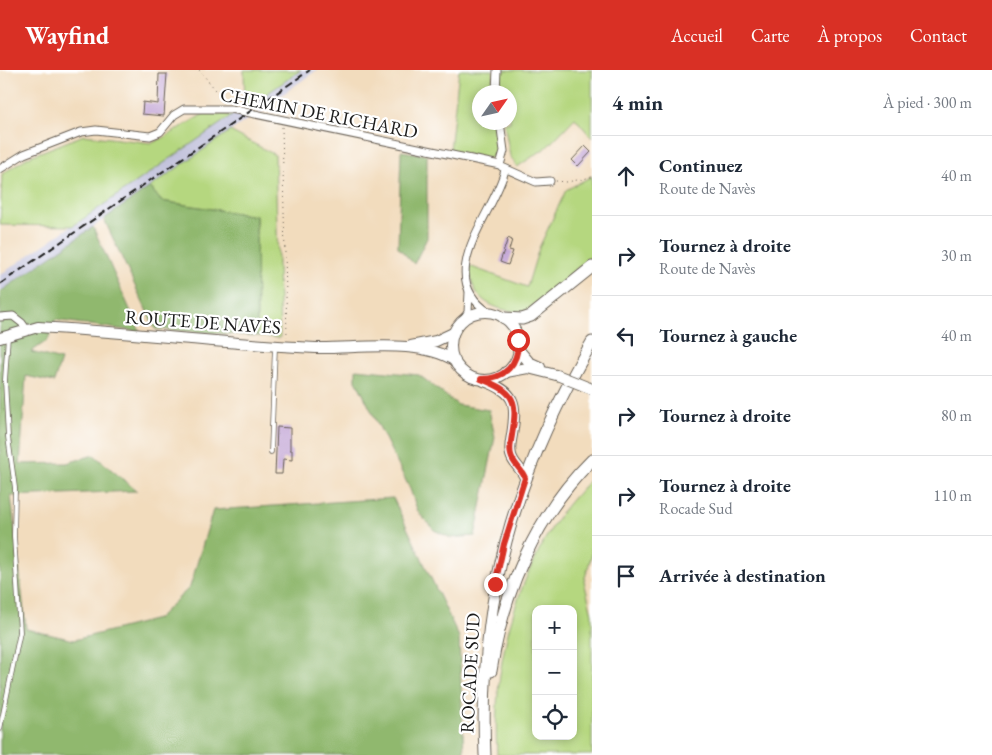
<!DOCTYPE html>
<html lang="fr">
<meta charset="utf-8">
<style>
:root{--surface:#fff;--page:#f2f2f3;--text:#1f2937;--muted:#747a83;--line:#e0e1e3;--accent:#d93025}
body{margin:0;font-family:"EB Garamond",serif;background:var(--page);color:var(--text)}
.controls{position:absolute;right:15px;bottom:15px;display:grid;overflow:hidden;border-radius:10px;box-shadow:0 2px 8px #0003}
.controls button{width:45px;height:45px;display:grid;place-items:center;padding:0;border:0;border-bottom:1px solid var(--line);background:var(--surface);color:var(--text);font:25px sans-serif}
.compass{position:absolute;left:472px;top:15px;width:45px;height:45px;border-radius:50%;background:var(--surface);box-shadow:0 2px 8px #0003;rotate:56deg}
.stop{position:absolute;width:15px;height:15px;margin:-11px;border:4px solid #d93025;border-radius:50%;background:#fff}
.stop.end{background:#d93025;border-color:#fff;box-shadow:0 1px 5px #0008}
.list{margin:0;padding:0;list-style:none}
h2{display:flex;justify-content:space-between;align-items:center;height:65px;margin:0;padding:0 20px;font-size:21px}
h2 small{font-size:16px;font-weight:400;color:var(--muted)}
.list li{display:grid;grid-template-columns:32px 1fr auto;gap:15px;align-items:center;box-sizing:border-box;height:80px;padding:0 20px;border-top:1px solid var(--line)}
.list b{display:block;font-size:19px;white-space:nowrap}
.list p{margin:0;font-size:16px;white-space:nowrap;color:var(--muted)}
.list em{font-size:16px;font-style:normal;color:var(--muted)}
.icon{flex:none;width:28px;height:28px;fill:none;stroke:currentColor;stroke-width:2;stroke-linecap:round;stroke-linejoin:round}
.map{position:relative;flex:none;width:592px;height:685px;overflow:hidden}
header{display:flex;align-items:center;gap:30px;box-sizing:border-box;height:70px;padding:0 25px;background:var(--accent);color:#fff}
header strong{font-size:24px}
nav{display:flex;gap:28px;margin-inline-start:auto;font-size:18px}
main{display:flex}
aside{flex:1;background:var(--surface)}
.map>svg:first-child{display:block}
.industrial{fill:#c2c2dc}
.green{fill:#b5d77f;stroke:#687a4e;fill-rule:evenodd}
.forest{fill:#90b86e;stroke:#566a45}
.building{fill:#c2a5d5}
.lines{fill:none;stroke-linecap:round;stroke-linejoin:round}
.service-casing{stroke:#675f54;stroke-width:5.5}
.minor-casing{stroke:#675f54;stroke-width:9}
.secondary-casing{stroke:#675f54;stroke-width:12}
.primary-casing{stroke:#675f54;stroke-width:13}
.path{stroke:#675f54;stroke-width:1;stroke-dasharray:1 4;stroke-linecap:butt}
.service{stroke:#fff;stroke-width:4}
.minor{stroke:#fff;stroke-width:7}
.secondary{stroke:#fff;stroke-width:10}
.primary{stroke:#fff;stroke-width:11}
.rail{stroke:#1c1c1c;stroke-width:2;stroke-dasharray:8 4;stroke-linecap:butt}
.secondary-bridge-casing{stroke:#675f54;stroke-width:12;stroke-linecap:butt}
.secondary-bridge{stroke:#fff;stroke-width:10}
.route{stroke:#d93025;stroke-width:6}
.labels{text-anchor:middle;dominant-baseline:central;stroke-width:4.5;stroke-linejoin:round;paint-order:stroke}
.street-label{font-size:19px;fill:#1c1c1c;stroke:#fff}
</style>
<header>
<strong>Wayfind</strong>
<nav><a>Accueil</a><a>Carte</a><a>À propos</a><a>Contact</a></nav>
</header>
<main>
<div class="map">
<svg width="592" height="685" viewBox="0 0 592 685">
<rect width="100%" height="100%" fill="#fff"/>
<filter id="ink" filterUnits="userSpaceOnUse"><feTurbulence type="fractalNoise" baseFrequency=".02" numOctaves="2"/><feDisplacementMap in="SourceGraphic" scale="10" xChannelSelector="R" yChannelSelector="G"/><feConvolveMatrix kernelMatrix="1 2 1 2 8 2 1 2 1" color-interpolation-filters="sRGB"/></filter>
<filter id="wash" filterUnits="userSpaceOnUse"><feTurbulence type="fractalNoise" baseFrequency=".0096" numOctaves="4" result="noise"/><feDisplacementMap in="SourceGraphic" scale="20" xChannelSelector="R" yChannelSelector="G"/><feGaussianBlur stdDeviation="1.12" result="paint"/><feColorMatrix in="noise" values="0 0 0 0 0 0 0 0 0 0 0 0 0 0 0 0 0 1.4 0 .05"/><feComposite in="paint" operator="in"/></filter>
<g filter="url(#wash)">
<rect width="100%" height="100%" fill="#f2dcbd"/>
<g class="industrial">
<polygon points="301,0 317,0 269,34 269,36 262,43 245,39"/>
<polygon points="238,44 251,47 0,222 0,205 233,45"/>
</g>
<g class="green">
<polygon points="244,0 301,0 245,39"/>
<polygon points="459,0 493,0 492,22 480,22 480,52 496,53 500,78 492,88 478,87 450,80"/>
<polygon points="501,0 592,0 592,68 575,48 547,77 517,97 510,86 504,53 510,52 510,22 500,22"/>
<polygon points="205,43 233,45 73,156 0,155 2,104 28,87 84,65 152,73 163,68"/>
<polygon points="230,61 275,85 280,268 257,266 256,146 161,131 150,117"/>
<path d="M592,106V186L528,240C512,244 487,238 477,223C472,217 471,205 469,196L527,217L539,178L566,120Z"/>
<path d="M592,407V484L584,511L592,544V685H497C492,599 513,513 562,442C571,430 582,419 592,407ZM536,539H573V666H536Z"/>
</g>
<g class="forest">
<polygon points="401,81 427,85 427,168 414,194 398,177"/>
<polygon points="150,117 161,131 256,146 257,266 155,259 104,149"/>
<polygon points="93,157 140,262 55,250 48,270 31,282 61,290 54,312 26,306 20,394 67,393 94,385 137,421 11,426 26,559 74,570 157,549 190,517 213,440 393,428 459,567 464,685 0,685 0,222"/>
<polygon points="356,299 419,305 458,335 489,340 495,367 475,466 451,468 434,460 418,442 410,419 356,310"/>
</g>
<g id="blocks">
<g class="building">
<polygon points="159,4 167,4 164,46 142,44 143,32 158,34"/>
<polygon points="585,76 591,82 578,96 572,90"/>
<polygon points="508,168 512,170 509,180 513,181 508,195 500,192"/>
<polygon points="277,357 290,358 290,380 292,380 292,390 283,389 282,404 275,404"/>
</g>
</g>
</g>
<g filter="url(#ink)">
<use href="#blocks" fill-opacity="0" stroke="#675f54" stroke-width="1"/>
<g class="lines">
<defs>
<g id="service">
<polyline points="271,382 275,277"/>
<polyline points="0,659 20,562 14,466 15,418 8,367 5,310 8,266"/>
</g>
<g id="minor">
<polyline points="496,22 497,0"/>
<polyline points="500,52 504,81 500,95"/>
<polyline points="502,97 536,112 550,111"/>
<polyline points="0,99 24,84 81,62 96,60 150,66 160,62 174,45 184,39 231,39 500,95"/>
<path d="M490,243C431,206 494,145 505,100"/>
<polyline points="0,247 13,246 22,253 27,260"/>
<polyline points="464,249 468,242 469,222"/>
</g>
<g id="secondary">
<circle cx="485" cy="276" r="34"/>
<path d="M0,268L38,257C131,262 223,274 316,278C356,279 420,268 455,291"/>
<polyline points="411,276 436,271 453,263"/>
<polyline points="518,279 529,292 540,297"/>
<polyline points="506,302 528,298 556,305"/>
<path d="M484,311C516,322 517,333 512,365C511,371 509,378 511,385C513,394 522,399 525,408"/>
</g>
<g id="primary">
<polyline points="504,248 522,249 531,246 592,197"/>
<path d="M491,601C503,523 535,446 592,390"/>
<path d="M485,685C478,530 513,406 592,272"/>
</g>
</defs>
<use href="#service" class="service-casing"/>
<use href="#minor" class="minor-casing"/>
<use href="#secondary" class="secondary-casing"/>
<use href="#primary" class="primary-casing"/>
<g class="path">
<polyline points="199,0 226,32"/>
<polyline points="282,57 287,267"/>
<polyline points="556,111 567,112 592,107"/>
</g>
<use href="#service" class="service"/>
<use href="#minor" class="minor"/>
<use href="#secondary" class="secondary"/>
<use href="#primary" class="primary"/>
<polyline class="rail" points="0,214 310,0"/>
<defs>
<polyline id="secondary-bridge" points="557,305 592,319"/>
</defs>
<use href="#secondary-bridge" class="secondary-bridge-casing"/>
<use href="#secondary-bridge" class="secondary-bridge"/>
</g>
</g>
<g class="lines" filter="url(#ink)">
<path class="route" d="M495,514L504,474L525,408C522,399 513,394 511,385C509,378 511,372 512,365C518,330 515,322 481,309C505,309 519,294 518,270"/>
</g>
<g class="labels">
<g class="street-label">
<text transform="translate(319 43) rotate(11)">CHEMIN DE RICHARD</text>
<text transform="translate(203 252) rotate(4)">ROUTE DE NAVÈS</text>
<text transform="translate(470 603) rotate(-87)">ROCADE SUD</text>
</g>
</g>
</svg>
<div class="controls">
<button>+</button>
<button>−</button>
<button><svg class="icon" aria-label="locate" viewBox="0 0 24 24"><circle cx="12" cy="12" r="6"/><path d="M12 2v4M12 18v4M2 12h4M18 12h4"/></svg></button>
</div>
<svg class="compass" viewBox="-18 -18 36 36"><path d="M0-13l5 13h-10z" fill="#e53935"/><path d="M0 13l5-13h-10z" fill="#747a83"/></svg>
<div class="stop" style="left:518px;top:270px"></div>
<div class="stop end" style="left:495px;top:514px"></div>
</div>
<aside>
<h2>4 min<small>À pied · 300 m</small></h2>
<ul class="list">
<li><svg class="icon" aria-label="ahead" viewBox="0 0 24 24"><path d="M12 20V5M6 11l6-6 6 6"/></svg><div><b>Continuez</b><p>Route de Navès</p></div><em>40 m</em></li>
<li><svg class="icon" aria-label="right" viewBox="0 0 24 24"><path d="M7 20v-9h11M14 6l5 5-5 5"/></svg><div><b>Tournez à droite</b><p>Route de Navès</p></div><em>30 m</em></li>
<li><svg class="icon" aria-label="left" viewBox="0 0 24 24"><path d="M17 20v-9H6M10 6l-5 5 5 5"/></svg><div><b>Tournez à gauche</b></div><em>40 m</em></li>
<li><svg class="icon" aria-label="right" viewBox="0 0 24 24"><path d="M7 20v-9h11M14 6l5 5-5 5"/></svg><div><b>Tournez à droite</b></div><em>80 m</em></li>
<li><svg class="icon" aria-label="right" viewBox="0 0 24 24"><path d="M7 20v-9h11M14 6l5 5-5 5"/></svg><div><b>Tournez à droite</b><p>Rocade Sud</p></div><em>110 m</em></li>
<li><svg class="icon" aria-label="arrive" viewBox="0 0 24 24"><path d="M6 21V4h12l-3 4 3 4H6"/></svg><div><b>Arrivée à destination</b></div></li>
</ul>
</aside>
</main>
